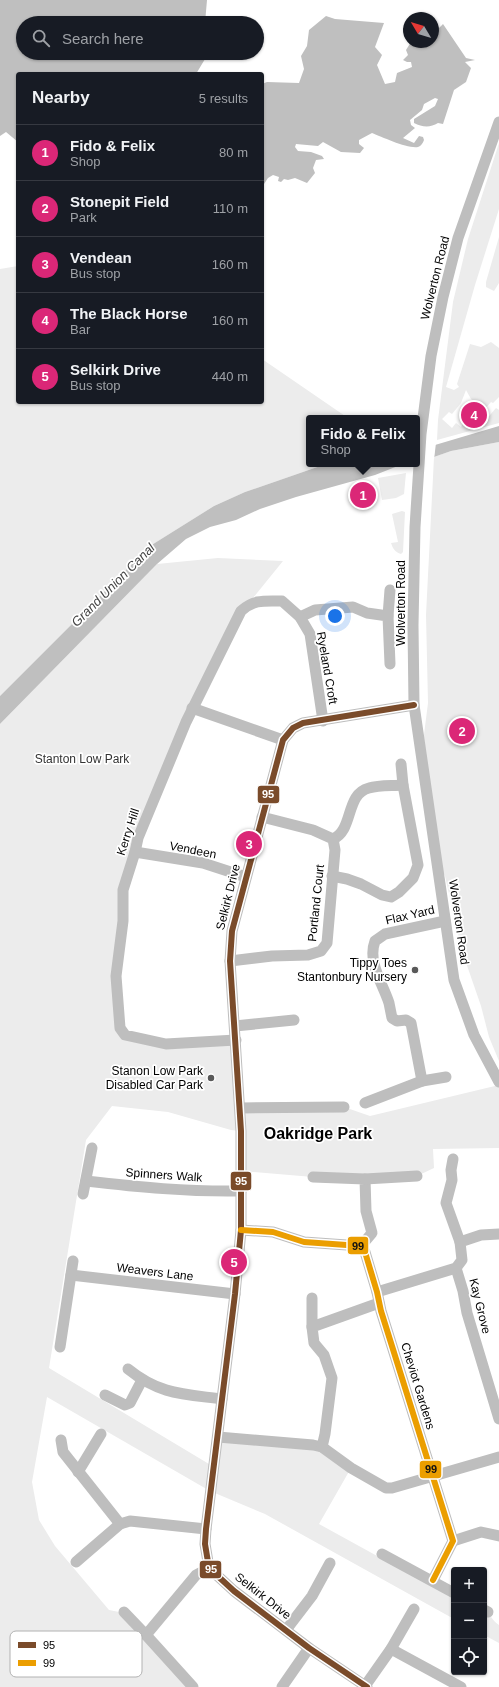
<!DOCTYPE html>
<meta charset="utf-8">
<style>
:root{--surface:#171b24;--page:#20242c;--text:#f1f3f6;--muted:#9ea1a6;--line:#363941;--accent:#db2777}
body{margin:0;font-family:Arial,sans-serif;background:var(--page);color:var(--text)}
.controls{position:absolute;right:12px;bottom:12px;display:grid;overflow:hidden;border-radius:4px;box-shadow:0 1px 3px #0004}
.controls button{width:36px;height:36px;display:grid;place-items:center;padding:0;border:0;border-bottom:1px solid var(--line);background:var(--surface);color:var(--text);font:20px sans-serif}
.compass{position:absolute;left:403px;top:12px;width:36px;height:36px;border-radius:50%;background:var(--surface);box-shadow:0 1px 3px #0004;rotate:308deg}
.you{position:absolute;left:335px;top:616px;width:14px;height:14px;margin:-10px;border:3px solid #fff;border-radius:50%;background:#1a73e8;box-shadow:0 0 0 6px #1a73e833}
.badge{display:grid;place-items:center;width:26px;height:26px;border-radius:50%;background:var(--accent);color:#fff;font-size:13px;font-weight:700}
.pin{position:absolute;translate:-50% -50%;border:2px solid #fff;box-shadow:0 1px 4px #0006}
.popup{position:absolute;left:306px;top:415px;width:114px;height:52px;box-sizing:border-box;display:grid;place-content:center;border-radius:4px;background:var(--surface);filter:drop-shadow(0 1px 3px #0005);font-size:13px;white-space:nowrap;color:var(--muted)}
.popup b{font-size:15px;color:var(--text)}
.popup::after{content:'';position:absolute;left:50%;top:100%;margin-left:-8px;border:8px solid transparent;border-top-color:var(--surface)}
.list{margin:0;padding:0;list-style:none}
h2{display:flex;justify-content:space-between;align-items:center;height:52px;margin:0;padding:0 16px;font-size:17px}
h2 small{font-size:13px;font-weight:400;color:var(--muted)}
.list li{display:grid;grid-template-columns:26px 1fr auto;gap:12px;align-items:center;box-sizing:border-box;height:56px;padding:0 16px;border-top:1px solid var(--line)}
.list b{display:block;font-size:15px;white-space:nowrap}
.list p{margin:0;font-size:13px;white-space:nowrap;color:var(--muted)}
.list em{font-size:13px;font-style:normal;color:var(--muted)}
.icon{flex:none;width:22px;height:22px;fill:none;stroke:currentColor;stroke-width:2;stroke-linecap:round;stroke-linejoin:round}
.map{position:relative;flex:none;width:499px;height:1687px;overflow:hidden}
.search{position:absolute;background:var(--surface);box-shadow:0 1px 3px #0004;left:16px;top:16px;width:248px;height:44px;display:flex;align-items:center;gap:10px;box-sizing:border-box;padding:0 14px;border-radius:22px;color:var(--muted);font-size:15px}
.panel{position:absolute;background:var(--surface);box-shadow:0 1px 3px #0004;left:16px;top:72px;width:248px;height:332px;border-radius:4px}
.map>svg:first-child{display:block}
.green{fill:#ececec}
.water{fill:#bfbfbf}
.pier{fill:#fff}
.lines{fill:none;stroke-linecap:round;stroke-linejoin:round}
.minor{stroke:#bebebe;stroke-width:11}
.bus-1-casing{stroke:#fff;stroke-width:9}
.bus-2-casing{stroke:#fff;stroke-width:9}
.bus-1{stroke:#7a4b2a;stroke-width:6}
.bus-2{stroke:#eb9e00;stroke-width:6}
.poi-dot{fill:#595959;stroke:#fff;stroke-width:1.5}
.labels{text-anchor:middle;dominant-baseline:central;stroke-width:3.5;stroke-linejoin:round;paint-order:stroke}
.street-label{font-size:12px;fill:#000;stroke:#fff}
.park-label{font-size:12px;fill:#333;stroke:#fff}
.poi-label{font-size:12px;fill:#000;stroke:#fff;text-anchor:end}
.water-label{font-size:13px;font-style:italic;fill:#444;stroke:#fff}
.district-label{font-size:16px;font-weight:bold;fill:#000;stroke:#fff}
.key{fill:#fff;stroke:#b2b2b2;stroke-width:1}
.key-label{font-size:11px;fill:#000}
.line-badge{stroke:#fff;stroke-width:1.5}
.badge-label{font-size:11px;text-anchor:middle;font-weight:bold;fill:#fff}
.pale-badge-label{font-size:11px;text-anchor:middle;font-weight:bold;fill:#111}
</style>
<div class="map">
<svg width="499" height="1687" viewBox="0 0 499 1687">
<rect width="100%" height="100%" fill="#fff"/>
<g class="green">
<polygon points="499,143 499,209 475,285 446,387 454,390 459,387 457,384 470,344 481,347 491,342 499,348 499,397 493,403 491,402 484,410 471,399 466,390 461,403 452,414 449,412 442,419 452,428 456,423 461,427 464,422 471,428 474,424 479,428 496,408 499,410 499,423 437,440 438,420 453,302 468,239"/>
<polygon points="499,237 499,283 494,291 486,287 486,282"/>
<polygon points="18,266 18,402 262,402 262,359 348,418 309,418 309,464 326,464 245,492 214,506 150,546 0,696 0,269"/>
<polygon points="499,442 499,1061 489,1037 481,1006 462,951 445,876 436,858 421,758 428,703 426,615 434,457 451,451"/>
<polygon points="406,473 404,494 396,498 382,500 378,478"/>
<path d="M402,511L405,512L403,552L401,554C395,552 393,549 391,543L398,542L392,514Z"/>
<polygon points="218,558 283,561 248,604 196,702 123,890 120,1028 166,1044 236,1040 241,1108 344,1107 370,1116 499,1085 499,1148 433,1149 434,1168 417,1176 313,1177 241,1171 241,1131 231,1130 168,1112 112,1106 86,1140 49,1368 214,1467 218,1437 313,1445 351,1468 319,1524 379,1557 454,1593 454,1619 265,1514 210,1491 47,1397 32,1482 39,1520 55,1546 109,1610 124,1613 193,1687 0,1687 0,724 157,564"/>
<path d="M484,1610C491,1614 492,1621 499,1625V1643L484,1635Z"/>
</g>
<g class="water">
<polygon points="0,0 207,0 205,23 23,23 23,53 205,53 205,59 196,74 18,74 18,142 6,132 0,136"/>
<path d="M326,16L335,19L384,23L375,47L382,55L377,65L385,84L395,82L397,73L412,67L411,62H407L403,60L408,55L406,50L411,42H433V31L438,29L443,24L466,58L475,60L465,62L471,68L466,82L454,90L443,124L438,123C430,128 422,127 414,123V119L435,106L438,99L435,98L424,104L422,110L410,120L411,125L415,128L403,138L414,143L419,136L423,137L424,140C423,143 421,146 418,147C408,149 382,137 372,133L359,140V144L364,148L360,153L341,152L323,142L318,146L296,144L295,147L298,151L311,152L322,156L324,159L316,160L313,168L315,173L307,183L295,178L288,180L284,179L281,182L278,181L279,177L273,175L268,178L262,187V84L267,82L299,83L304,69L301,56L307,46L309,30Z"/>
<polygon points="499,426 499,442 451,451 434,457 435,445"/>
<polygon points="326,464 403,464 375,475 296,497 260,509 236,520 210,527 186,539 157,564 0,724 0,696 150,546 214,506 245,492"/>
</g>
<polygon class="pier" points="423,443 436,443 434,459 417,461"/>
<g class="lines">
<g class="minor">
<polyline points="499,122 458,238 443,297 431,356 421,434 415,527 413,625 414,705 454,980 474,1035 499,1082"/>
<polyline points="388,616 390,590"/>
<polyline points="300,617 315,610 353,607 367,613 388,616 390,664"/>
<polyline points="192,708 283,740"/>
<path d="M333,839C354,830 345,794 369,788C379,785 392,786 403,785"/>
<polyline points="135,852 203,863 246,877"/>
<polyline points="332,876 347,879 361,884 382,895 391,897 399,892 413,878 418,865 403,785 401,764"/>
<polyline points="230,961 272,956 308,955 321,951 327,943 335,850 333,839 313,830 262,817"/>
<polyline points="235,1026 294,1020"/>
<path d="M236,1040L166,1044L125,1035L120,1028L116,976L123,921V890L135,852L138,838L186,722L241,611C254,599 265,601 282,601L300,617L310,634L323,721"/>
<polyline points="422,1081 446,1077"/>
<path d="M365,1103L422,1081L411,1023L406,1020L397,1021L392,1018C391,1013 390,1008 389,1003C383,984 367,962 375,941L385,934L445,921"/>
<polyline points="241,1108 344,1107"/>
<polyline points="453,1159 451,1170 452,1180 446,1203 460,1242"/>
<polyline points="313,1177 365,1179 366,1211 372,1233 361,1246"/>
<polyline points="365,1179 417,1176"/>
<path d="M86,1181C138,1187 188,1192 241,1191"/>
<polyline points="83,1194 92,1148"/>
<polyline points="241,1230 273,1232 304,1242 361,1246 365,1252 377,1292 381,1311 453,1541 433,1580"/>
<polyline points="456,1268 463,1291 467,1313 499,1419"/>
<polyline points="71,1275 235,1294"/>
<polyline points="377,1292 456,1268 462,1260 460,1242 481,1235 499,1234"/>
<polyline points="312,1298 312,1327"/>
<polyline points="60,1347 73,1261"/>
<path d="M128,1369C160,1395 184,1394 222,1399"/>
<polyline points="105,1395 125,1405 130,1403 142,1380"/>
<polyline points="218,1437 313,1445 322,1447 351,1468 386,1488 392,1488 499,1457"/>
<polyline points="61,1440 63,1452 120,1524 130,1521 206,1529"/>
<polyline points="322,1447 325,1434 332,1378 324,1355 314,1343 312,1327 379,1303"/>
<polyline points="78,1472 101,1434"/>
<polyline points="453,1541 481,1532 499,1536"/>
<polyline points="382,1554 454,1593"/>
<polyline points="76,1562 120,1524"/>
<polyline points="484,1610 488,1612"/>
<polyline points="124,1612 146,1635 196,1575 209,1568"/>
<polyline points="286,1630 312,1596 330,1563"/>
<polyline points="146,1635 193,1687"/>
<polyline points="391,1649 461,1687"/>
<polyline points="365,1686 391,1649 414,1609"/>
<polyline points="282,1687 309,1648"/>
<polyline points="367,1687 309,1648 234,1591 209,1568 205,1544 206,1529 235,1294 241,1230 241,1131 230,961 232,931 283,740 293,728 303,723 414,705"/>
</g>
<defs>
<polyline id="bus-1" points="367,1687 309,1648 234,1591 209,1568 205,1544 206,1529 235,1294 241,1230 241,1131 230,961 232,931 283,740 293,728 303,723 414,705"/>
<polyline id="bus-2" points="241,1230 273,1232 304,1242 361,1246 365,1252 377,1292 381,1311 453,1541 433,1580"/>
</defs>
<use href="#bus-1" class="bus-1-casing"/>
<use href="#bus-2" class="bus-2-casing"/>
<use href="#bus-1" class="bus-1"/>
<use href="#bus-2" class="bus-2"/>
</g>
<g class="poi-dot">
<circle cx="415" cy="970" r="4"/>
<circle cx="211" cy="1078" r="4"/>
</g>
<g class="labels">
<g class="street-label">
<text transform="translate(435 278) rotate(-76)">Wolverton Road</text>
<text transform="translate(401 603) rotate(-90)">Wolverton Road</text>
<text transform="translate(327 668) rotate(80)">Ryeland Croft</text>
<text transform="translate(128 832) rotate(-72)">Kerry Hill</text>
<text transform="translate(193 850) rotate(11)">Vendeen</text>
<text transform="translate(228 897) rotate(-76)">Selkirk Drive</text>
<text transform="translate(316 903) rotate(-84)">Portland Court</text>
<text transform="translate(410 915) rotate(-13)">Flax Yard</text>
<text transform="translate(459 922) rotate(82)">Wolverton Road</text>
<text transform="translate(164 1175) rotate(4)">Spinners Walk</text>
<text transform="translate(155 1272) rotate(7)">Weavers Lane</text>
<text transform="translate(480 1306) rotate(76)">Kay Grove</text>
<text transform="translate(418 1386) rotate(73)">Cheviot Gardens</text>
<text transform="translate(263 1596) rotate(38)">Selkirk Drive</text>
</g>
<g class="park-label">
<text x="82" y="759">Stanton Low Park</text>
</g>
<g class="poi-label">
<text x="407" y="963">Tippy Toes<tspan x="407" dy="14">Stantonbury Nursery</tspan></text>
<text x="203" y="1071">Stanon Low Park<tspan x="203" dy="14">Disabled Car Park</tspan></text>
</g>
<g class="water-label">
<text transform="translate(113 585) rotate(-45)">Grand Union Canal</text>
</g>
<g class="district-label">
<text x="318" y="1133">Oakridge Park</text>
</g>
</g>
<rect x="10" y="1631" width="132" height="46" rx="6" class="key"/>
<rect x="18" y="1642" width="18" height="6" fill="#7a4b2a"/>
<rect x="18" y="1660" width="18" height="6" fill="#eb9e00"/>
<g class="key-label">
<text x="43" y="1649">95</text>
<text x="43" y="1667">99</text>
</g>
<g class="line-badge">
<rect x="257" y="785" width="23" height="19" rx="4" fill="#7a4b2a"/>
<rect x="230" y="1171" width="22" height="20" rx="4" fill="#7a4b2a"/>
<rect x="347" y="1236" width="22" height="19" rx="4" fill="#eb9e00"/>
<rect x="419" y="1460" width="23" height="19" rx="4" fill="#eb9e00"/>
<rect x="199" y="1560" width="23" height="19" rx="4" fill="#7a4b2a"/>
</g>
<g class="badge-label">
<text x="268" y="798">95</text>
<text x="241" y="1185">95</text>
<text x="211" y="1573">95</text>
</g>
<g class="pale-badge-label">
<text x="358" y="1250">99</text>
<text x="431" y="1473">99</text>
</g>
</svg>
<div class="controls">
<button>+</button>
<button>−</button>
<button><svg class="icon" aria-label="locate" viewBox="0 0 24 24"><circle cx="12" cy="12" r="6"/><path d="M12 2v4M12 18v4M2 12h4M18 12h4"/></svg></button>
</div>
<svg class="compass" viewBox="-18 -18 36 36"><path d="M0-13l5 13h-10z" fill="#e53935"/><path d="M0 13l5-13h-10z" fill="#9ea1a6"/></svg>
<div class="you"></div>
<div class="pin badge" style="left:363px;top:495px">1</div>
<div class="popup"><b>Fido &amp; Felix</b>Shop</div>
<div class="pin badge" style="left:462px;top:731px">2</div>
<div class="pin badge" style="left:249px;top:844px">3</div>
<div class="pin badge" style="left:474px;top:415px">4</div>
<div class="pin badge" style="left:234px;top:1262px">5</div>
<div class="search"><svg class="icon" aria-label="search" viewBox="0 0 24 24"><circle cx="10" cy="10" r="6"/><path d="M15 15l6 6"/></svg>Search here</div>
<section class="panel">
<h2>Nearby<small>5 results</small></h2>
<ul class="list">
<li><span class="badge">1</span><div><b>Fido &amp; Felix</b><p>Shop</p></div><em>80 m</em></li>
<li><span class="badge">2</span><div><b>Stonepit Field</b><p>Park</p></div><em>110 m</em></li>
<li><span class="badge">3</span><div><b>Vendean</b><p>Bus stop</p></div><em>160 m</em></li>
<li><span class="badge">4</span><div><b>The Black Horse</b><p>Bar</p></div><em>160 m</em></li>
<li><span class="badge">5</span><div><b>Selkirk Drive</b><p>Bus stop</p></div><em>440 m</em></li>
</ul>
</section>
</div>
